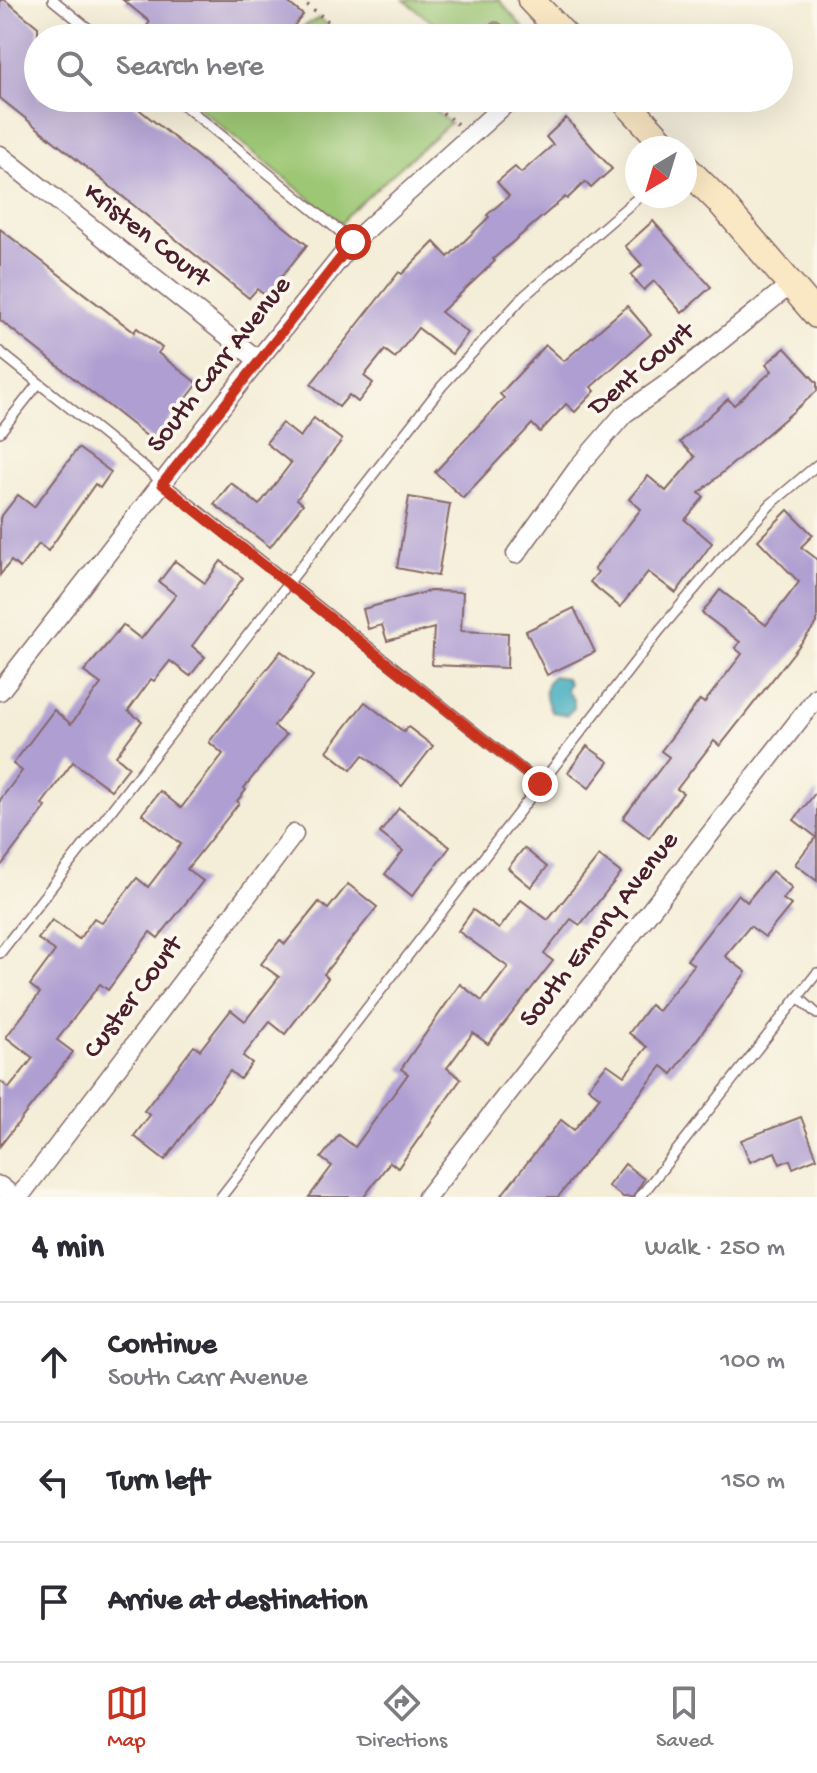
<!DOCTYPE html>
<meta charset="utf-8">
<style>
:root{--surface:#fff;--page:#f2f2f3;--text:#2b2b33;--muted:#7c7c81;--line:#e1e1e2;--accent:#c8321e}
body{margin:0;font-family:"Gochi Hand",sans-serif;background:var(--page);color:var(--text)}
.compass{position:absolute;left:625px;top:136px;width:72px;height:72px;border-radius:50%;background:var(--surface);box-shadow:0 8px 32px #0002;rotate:218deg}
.stop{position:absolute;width:24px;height:24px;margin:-18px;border:6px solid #c8321e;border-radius:50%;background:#fff}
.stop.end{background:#c8321e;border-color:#fff;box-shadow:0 2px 8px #0008}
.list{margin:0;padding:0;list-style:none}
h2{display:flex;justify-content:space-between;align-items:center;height:104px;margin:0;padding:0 32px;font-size:34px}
h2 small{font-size:26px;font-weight:400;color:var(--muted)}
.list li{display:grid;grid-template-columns:52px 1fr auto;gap:24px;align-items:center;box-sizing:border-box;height:120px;padding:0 32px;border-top:2px solid var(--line)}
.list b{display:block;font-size:30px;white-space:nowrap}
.list p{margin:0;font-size:26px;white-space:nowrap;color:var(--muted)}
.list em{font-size:26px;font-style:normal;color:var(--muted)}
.icon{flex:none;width:44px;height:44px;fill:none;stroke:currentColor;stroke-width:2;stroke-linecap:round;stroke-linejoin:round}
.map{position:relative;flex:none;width:817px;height:1197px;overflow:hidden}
.search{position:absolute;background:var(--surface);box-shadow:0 8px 32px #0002;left:24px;right:24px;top:24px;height:88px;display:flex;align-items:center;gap:20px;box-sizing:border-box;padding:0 28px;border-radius:44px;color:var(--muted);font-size:30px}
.sheet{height:464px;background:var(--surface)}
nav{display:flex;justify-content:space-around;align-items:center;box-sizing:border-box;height:112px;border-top:2px solid var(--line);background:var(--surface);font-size:22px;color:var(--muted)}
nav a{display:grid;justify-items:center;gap:4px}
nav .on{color:var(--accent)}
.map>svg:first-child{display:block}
.green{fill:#9dc774;stroke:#747350;stroke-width:2}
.water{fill:#3eabbd;stroke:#446574;stroke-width:2}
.building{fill:#af9ed2}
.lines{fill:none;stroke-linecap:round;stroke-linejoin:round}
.lane-casing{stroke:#866767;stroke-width:12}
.street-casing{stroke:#866767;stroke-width:21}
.secondary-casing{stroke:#866767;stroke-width:29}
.path{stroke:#866767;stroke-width:4;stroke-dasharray:2 6;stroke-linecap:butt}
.lane{stroke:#fff;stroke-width:9}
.street{stroke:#fff;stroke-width:18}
.secondary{stroke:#fae7c3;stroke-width:26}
.tree{fill:#a49784}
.route{stroke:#c8321e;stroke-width:10}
.labels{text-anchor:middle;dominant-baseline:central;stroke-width:7;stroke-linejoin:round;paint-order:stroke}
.street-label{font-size:28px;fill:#4a1f2b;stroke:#fbf7ec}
</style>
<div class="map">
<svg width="817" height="1197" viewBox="0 0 817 1197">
<rect width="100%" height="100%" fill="#fbf7ec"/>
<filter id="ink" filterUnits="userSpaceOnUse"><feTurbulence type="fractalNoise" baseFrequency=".0125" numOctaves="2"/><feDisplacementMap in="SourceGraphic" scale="16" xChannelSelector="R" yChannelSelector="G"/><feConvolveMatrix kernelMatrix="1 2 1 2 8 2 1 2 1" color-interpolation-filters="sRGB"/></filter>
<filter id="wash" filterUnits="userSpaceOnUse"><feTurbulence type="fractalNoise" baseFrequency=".006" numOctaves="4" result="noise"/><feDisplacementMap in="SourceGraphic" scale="32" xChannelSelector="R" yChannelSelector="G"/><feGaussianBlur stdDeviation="1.8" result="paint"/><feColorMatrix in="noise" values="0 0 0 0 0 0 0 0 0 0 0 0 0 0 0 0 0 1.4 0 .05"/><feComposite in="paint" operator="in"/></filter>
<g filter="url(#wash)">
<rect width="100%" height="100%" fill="#f4edd7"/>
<g class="green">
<polygon points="404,0 499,0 532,38 452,38"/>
<polygon points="319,18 345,38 292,38 299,29"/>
<polygon points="187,98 419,98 450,123 347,215 341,224"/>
</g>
<path class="water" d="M553,676L566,678L569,683L566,689L574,701V708L567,715L552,712C545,700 542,686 553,676Z"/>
<g id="blocks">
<g class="building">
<polygon points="0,0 5,0 38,27 38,98 125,98 307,245 266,296 257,289 249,298 0,98"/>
<polygon points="123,0 285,0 303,15 284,38 137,38 150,22"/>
<polygon points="566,118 612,169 591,188 585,182 567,199 565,197 493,259 495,261 441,312 468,333 452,354 418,328 395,358 385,350 364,376 373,383 358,402 349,395 339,407 311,384 399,272 402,274 434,242 448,257 489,217 487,215 509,196 497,182 515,167 521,173 553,145 546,137"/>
<polygon points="653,221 711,287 682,313 654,281 644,290 631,275 642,265 625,246"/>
<polygon points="0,229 134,332 137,328 162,348 158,353 198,384 153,441 0,320"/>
<polygon points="627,306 651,334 591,387 595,391 575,412 566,404 540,432 532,424 463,498 435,472 504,398 500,394 546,345 564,361"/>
<polygon points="785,348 817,383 817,391 699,493 704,497 685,520 712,543 676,593 648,572 620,607 590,582 598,572 594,569 641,509 629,499 648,476 666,491 695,457 680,442 728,399 734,405 772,371 766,364"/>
<polygon points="314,418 342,440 297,499 303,504 270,547 214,504 231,483 259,505 291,463 266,443 282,423 300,437"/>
<polygon points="78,448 111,472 100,488 95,484 48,551 39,544 20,568 11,561 0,575 0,518 18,495 34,507"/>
<polygon points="409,497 450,504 438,576 397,568"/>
<polygon points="788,510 813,535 801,547 817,559 817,623 720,746 714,741 677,789 683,793 649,838 623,818 669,757 661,751 700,700 704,703 742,654 735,648 740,642 702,613 720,590 766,625 799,582 758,540"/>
<polygon points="175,561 205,583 221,561 243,578 192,646 205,657 190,676 170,661 154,681 151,679 128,711 142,721 116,756 129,767 111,790 73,762 42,804 46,807 0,867 0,800 22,771 13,764 54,710 71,724 101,684 84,672 123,625 141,639 176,595 159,582"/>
<polygon points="430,591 463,592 461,631 508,633 507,668 432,665 434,628 387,641 382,625 368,629 363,609"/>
<polygon points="574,608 595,652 547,675 526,631"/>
<polygon points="281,651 313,676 274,726 286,735 244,788 246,790 237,801 239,803 187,869 203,881 158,938 150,932 108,990 100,984 57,1040 73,1052 0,1146 0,1081 9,1088 33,1058 6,1037 40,993 30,985 55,951 38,939 52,920 79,939 94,918 102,923 137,878 148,887 181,844 142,814 160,791 181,808 223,754 209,742"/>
<polygon points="365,702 404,732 408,727 433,746 402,786 363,755 351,770 327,751"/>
<polygon points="587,746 609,762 589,788 568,772"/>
<polygon points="817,791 817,881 795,864 816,837 794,820"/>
<polygon points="399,808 450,847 412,896 385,874 403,851 380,833"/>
<polygon points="524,848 547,867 531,887 508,868"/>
<polygon points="599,856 621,873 580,925 571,919 544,954 553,961 488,1044 473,1033 447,1068 461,1079 398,1168 390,1162 364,1197 309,1197 332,1166 321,1158 339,1135 355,1147 408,1074 401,1069 460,984 482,1001 508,967 458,931 473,910 499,929 521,900 548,920"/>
<polygon points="772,871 792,888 783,899 791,905 765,937 750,926 725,956 746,972 672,1074 662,1066 558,1197 500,1197 561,1120 574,1130 600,1097 588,1088 607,1064 624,1076 647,1047 629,1033 650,1005 658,1011 694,965 687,960 738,894 747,902"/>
<polygon points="348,884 377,907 324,974 328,978 285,1034 270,1022 243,1056 252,1063 240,1079 230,1071 165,1160 134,1136 150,1115 144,1111 194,1046 200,1050 231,1010 245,1021 279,977 261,964 280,940 285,944 319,902 328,909"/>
<polygon points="801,1117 817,1158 793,1168 790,1160 780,1164 775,1152 750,1162 741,1140"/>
<polygon points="625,1164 644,1179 633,1197 623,1197 608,1186"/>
</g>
</g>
</g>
<g filter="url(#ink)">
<use href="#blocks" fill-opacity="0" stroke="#866767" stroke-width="2"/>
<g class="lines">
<defs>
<g id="lane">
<polyline points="53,0 100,38"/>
<polyline points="175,98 353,242"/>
<polyline points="0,352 540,784"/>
<polyline points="0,432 38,384"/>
<polyline points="0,953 442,386 524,296 640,196"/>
<polyline points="798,997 817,1014"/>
<polyline points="221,1197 659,631 720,559 771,504 817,465"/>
<polyline points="640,1197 817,973"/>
</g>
<g id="street">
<polyline points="0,155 258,360"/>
<polyline points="516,554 580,465 624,414 668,383 791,284"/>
<polyline points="0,691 258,360 353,242 512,98"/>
<polyline points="0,1186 14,1197"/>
<polyline points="19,1197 294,834"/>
<polyline points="427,1197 817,697"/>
</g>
<g id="secondary">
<polyline points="531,0 567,38"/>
<polyline points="622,98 668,148"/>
<polyline points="685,167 720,202 817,315"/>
</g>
</defs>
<use href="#lane" class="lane-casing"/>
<use href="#street" class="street-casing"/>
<use href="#secondary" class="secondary-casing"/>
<g class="path">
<polyline points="301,0 349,38"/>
<polyline points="424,98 457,124"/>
</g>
<use href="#lane" class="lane"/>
<use href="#street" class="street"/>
<use href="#secondary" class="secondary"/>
</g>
<circle class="tree" cx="496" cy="29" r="8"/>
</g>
<g class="lines" filter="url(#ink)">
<polyline class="route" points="353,242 162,484 540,784"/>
</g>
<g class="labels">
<g class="street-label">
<text transform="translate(146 236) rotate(38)">Kristen Court</text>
<text transform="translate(220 365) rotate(-52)">South Carr Avenue</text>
<text transform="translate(642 370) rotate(-40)">Dent Court</text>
<text transform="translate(600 930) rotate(-52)">South Emory Avenue</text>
<text transform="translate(134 998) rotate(-53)">Custer Court</text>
</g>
</g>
</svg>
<svg class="compass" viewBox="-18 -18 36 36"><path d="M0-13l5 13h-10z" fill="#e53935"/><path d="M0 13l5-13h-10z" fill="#7c7c81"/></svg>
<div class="stop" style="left:353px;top:242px"></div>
<div class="stop end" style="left:540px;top:784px"></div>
<div class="search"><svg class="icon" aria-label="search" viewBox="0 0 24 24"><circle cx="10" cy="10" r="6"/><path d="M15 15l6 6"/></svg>Search here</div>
</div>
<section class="sheet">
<h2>4 min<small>Walk · 250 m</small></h2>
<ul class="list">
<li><svg class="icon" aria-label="ahead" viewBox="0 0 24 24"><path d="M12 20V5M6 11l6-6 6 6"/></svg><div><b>Continue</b><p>South Carr Avenue</p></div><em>100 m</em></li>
<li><svg class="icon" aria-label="left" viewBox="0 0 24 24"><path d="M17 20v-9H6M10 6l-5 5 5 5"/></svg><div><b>Turn left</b></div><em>150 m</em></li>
<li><svg class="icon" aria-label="arrive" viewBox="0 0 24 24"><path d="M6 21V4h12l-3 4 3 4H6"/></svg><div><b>Arrive at destination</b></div></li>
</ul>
</section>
<nav>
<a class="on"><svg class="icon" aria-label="map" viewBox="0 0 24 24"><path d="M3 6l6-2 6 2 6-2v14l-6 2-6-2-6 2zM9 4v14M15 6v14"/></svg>Map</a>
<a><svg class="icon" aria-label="directions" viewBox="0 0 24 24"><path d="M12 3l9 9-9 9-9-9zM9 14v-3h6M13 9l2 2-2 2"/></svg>Directions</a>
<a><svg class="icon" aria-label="saved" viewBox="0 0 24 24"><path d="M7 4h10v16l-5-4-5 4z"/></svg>Saved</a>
</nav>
